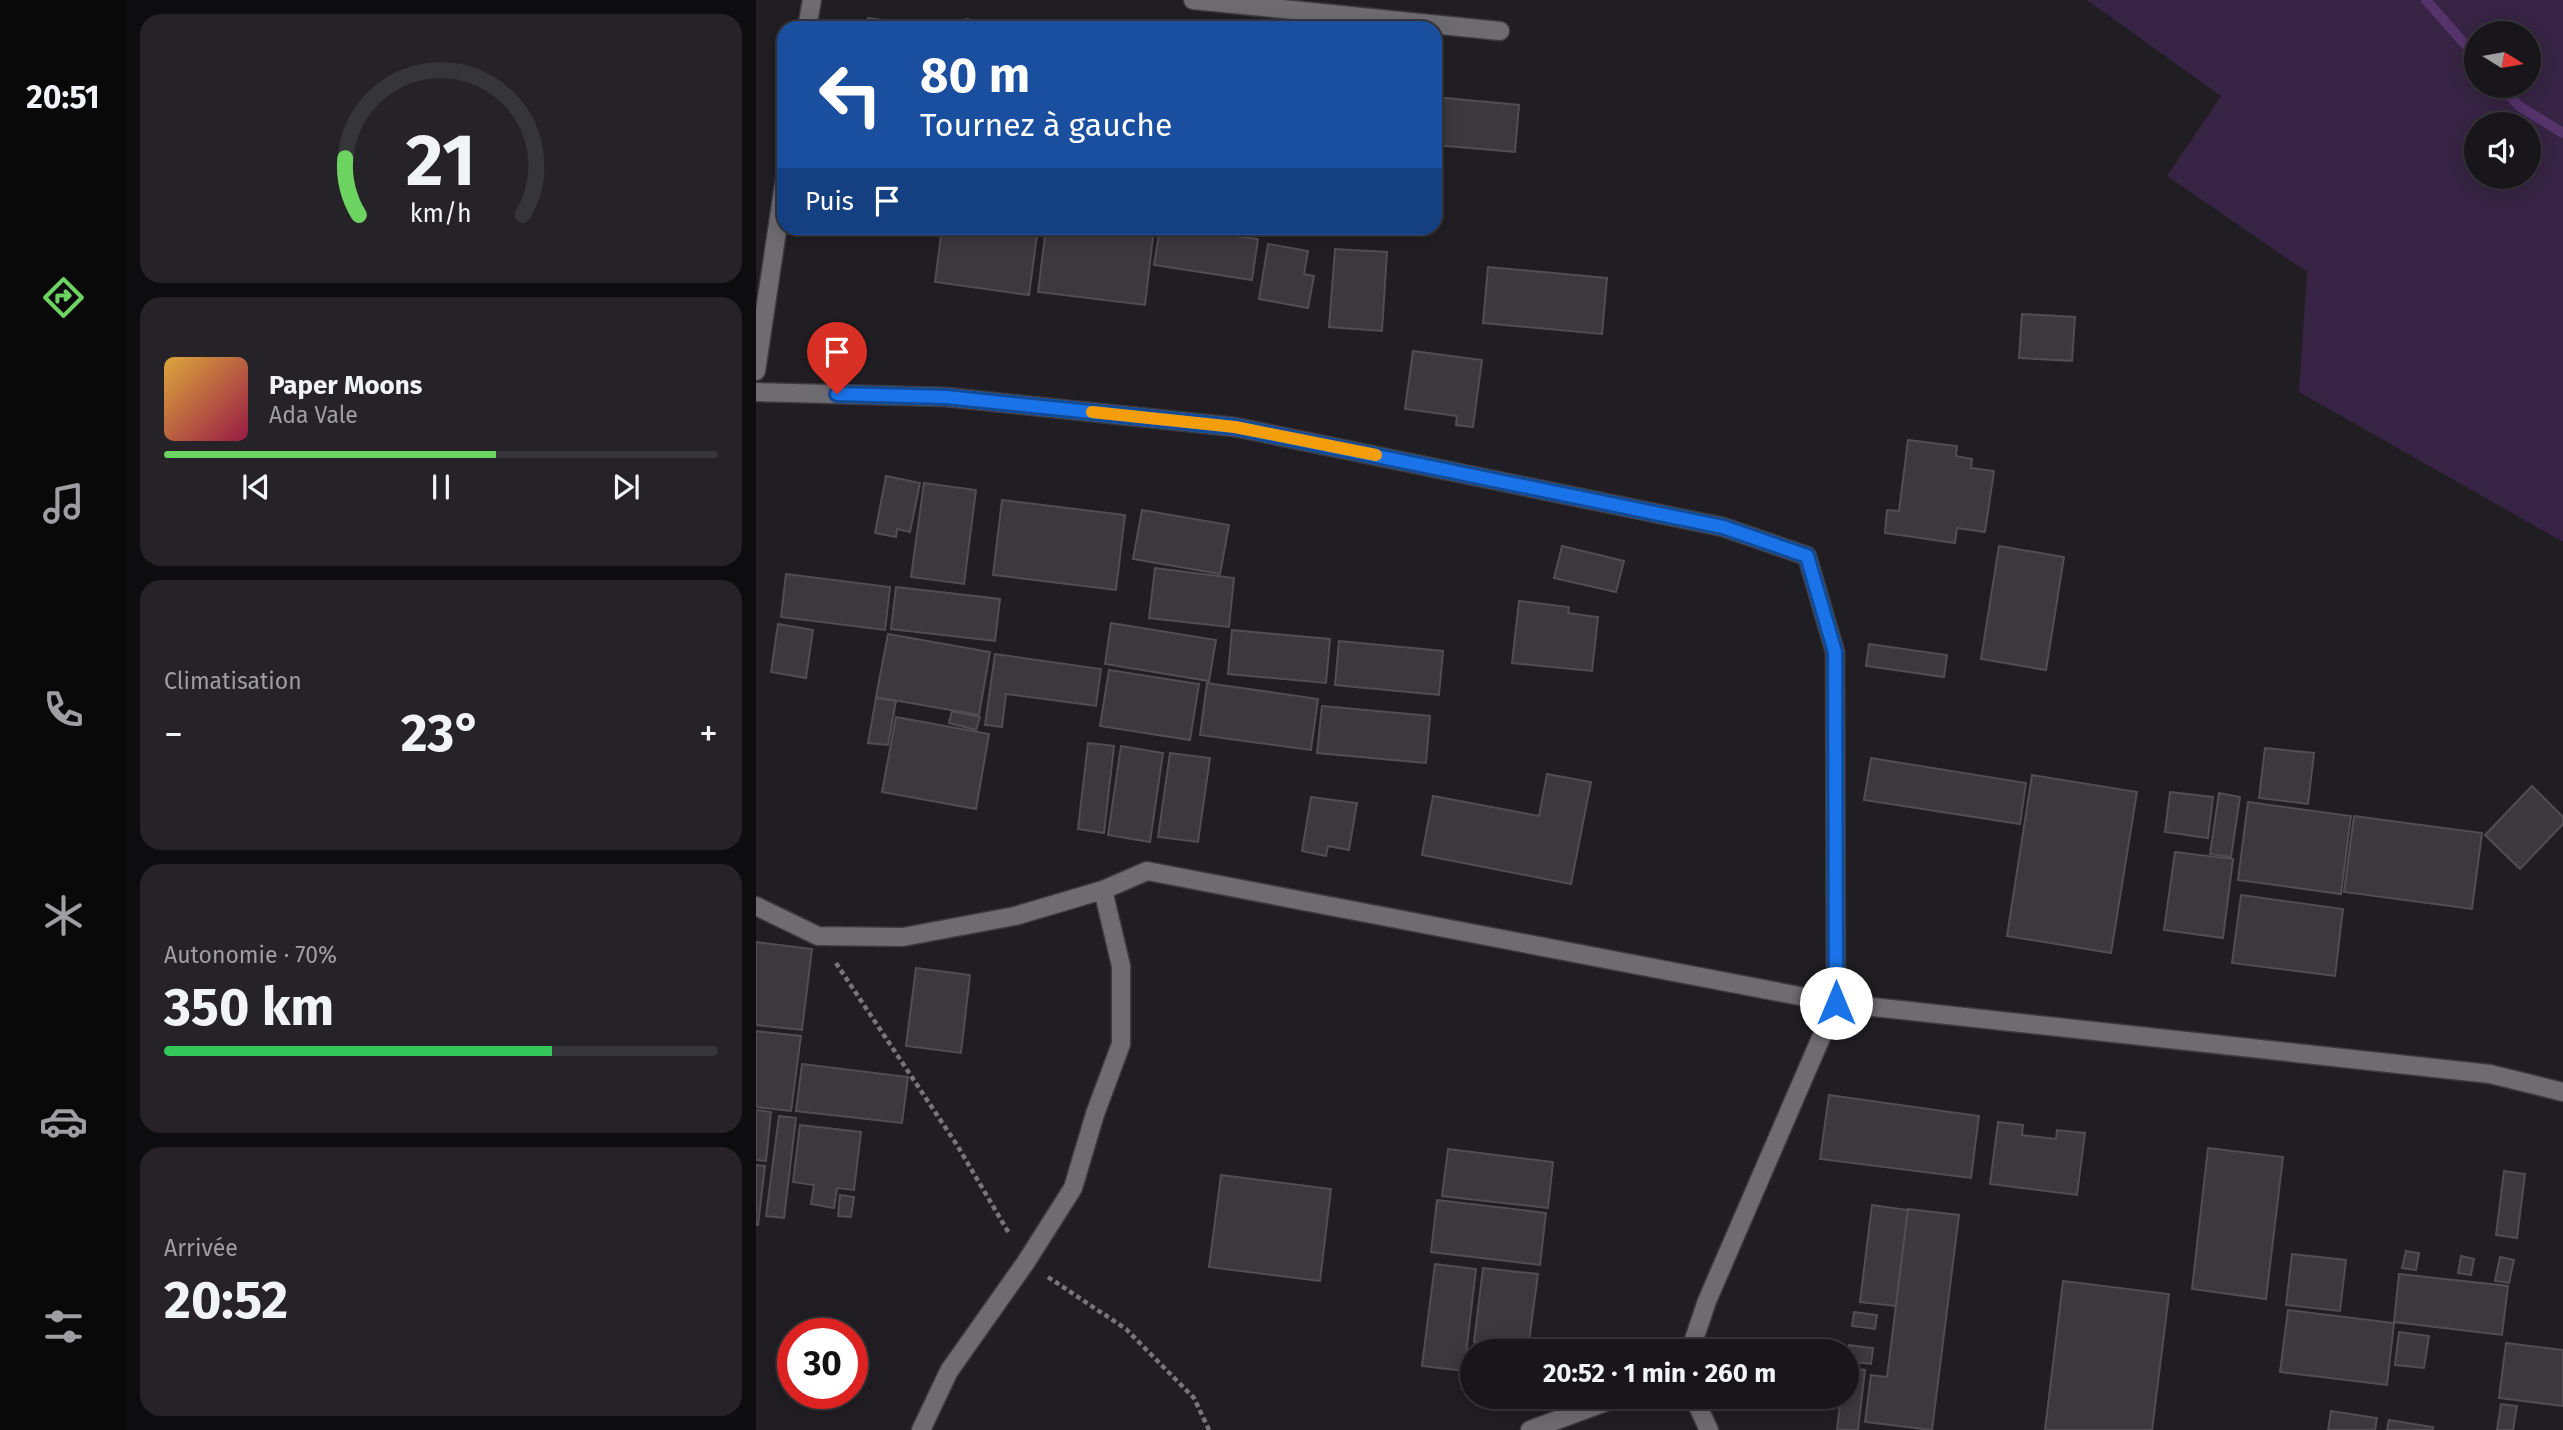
<!DOCTYPE html>
<html lang="fr">
<meta charset="utf-8">
<style>
body{margin:0;font-family:"Fira Sans",sans-serif;background:#252327;color:#f1f3f6;height:100vh;display:flex;flex-direction:column;font-size:26px;white-space:nowrap}
*{box-sizing:border-box;margin:0}
p{font-size:23px;color:#9f9fa2}
.icon{flex:none;width:38px;height:38px;fill:none;stroke:currentColor;stroke-width:2;stroke-linecap:round;stroke-linejoin:round}
.map{position:relative;flex:1;overflow:hidden}
.details{display:flex;flex-direction:column;gap:14px;padding:14px;background:#0d0c0e;width:630px}
.details>*{flex:none}
.top-card{position:absolute;left:21px;top:21px;width:665px;height:214px;border-radius:21px;box-shadow:0 4px 18px #0003,0 0 0 2px #363539;background:#1a4fa0;color:#fff;overflow:hidden}
.needle{width:46px;rotate:101deg}
.controls{position:absolute;left:1708px;top:21px;display:grid;gap:14px}
.controls a{display:grid;place-items:center;width:77px;height:77px;border-radius:50%;background:#18161a;box-shadow:0 4px 18px #0003,0 0 0 2px #363539;font-size:35px}
.speed{position:absolute;left:21px;top:1318px;display:flex;gap:14px;font-size:35px;font-weight:700;text-align:center}
.speed>*{display:grid;place-content:center;width:91px;height:91px;border-radius:50%;background:#18161a;box-shadow:0 4px 18px #0003,0 0 0 2px #363539;line-height:1}
.speed .limit{border:10px solid #d22;background:#fff;color:#111}
.pin{position:absolute;display:grid;place-items:center;width:60px;height:60px;color:#fff;margin:-72px -30px;border-radius:50% 50% 50% 0;rotate:-45deg;box-shadow:0 0 7px #0007}
.pin .icon{rotate:45deg}
.me{position:absolute;width:77px;margin:-38px;rotate:0deg;stroke-linejoin:round;filter:drop-shadow(0 0 5px #0008)}
.turn{display:flex;align-items:center;gap:24px;height:147px;padding:0 28px;font-size:32px}
.turn .icon{width:91px;height:91px;stroke-width:2.5}
.turn b{display:block;font-size:49px;line-height:60px}
.then{display:flex;align-items:center;height:66px;padding:0 28px;background:#0003;gap:14px;font-size:26px}
.big{font-size:52px;font-weight:700;line-height:1.1}
.details .card{flex:1;display:flex;flex-direction:column;justify-content:center;gap:10px;min-width:0;padding:0 24px;border-radius:21px;background:#252327}
.details .dial{align-items:center;gap:0}
.dial svg{height:182px;overflow:visible;fill:none;stroke:#363539;stroke-width:7;stroke-linecap:round;text-anchor:middle}
.dial text{fill:#f1f3f6;stroke:none}
.song{display:flex;align-items:center;gap:21px}
.cover{width:84px;height:84px;border-radius:10px;background:linear-gradient(135deg,hsl(40 70% 55%),hsl(340 70% 35%))}
.played{height:7px;border-radius:4px;background:linear-gradient(90deg,#6dd361 60%,#363539 60%)}
.keys{display:flex;justify-content:space-around;direction:ltr}
.heat{display:flex;justify-content:space-between;align-items:center;font-size:38px;direction:ltr}
.charge{height:10px;border-radius:5px;background:linear-gradient(90deg,#34c759 70%,#363539 0)}
.trip{position:absolute;left:704px;top:1339px;width:399px;height:70px;border-radius:35px;background:#18161a;box-shadow:0 4px 18px #0003,0 0 0 2px #363539;font-weight:700;line-height:70px;text-align:center}
main{display:flex;flex:1;min-height:0}
.dock{display:flex;flex-direction:column;width:126px;justify-content:space-around;align-items:center;background:#0a090a;color:#9f9fa2}
.dock .icon{width:49px;height:49px}
.dock .current{color:#6dd361}
.dock b{font-size:32px;color:#f1f3f6}
.map>svg:first-child{display:block}
.green{fill:#372444;fill-rule:evenodd}
.lines{fill:none;stroke-linecap:round;stroke-linejoin:round}
.stream{stroke:#55346b;stroke-width:10}
.building{fill:#3c393e;stroke:#504e52;stroke-width:2}
.minor-casing{stroke:#3c3a3e;stroke-width:21}
.path{stroke:#78767a;stroke-width:4.5;stroke-dasharray:5 3.5;stroke-linecap:butt}
.minor{stroke:#6e6c71;stroke-width:18}
.route-casing{stroke:#114b97;stroke-width:18}
.route{stroke:#1a73e8;stroke-width:12}
.slow{stroke:#f59e0b;stroke-width:12}
</style>
<main>
<nav class="dock">
<b>20:51</b>
<svg class="icon current" aria-label="directions" viewBox="0 0 24 24"><path d="M12 3l9 9-9 9-9-9zM9 14v-3h6M13 9l2 2-2 2"/></svg>
<svg class="icon" aria-label="music" viewBox="0 0 24 24"><path d="M9 18V5l10-2v13"/><circle cx="6" cy="18" r="3"/><circle cx="16" cy="16" r="3"/></svg>
<svg class="icon" aria-label="phone" viewBox="0 0 24 24"><path d="M5 4h4l2 5-3 2q2 4 5 5l2-3 5 2v4C11 20 4 13 5 4z"/></svg>
<svg class="icon" aria-label="climate" viewBox="0 0 24 24"><path d="M12 3v18M4 7l16 10M4 17L20 7"/></svg>
<svg class="icon" aria-label="car" viewBox="0 0 24 24"><path d="M5 17H2v-5l4-1 3-4h7l3 4 3 1v5h-3M9 17h6M6 11h13"/><circle cx="7" cy="17" r="2"/><circle cx="17" cy="17" r="2"/></svg>
<svg class="icon" aria-label="filters" viewBox="0 0 24 24"><path d="M4 7h16M4 17h16"/><circle cx="9" cy="7" r="2"/><circle cx="15" cy="17" r="2"/></svg>
</nav>
<section class="details">
<div class="card dial"><svg viewBox="0 0 100 80">
<path d="M14 69A42 42 0 1 1 86 69"/>
<path d="M14 69A42 42 0 0 1 8 44" stroke="#6dd361"/>
<text x="50" y="56" font-size="32" font-weight="700">21</text>
<text x="50" y="72" font-size="11">km/h</text>
</svg></div>
<div class="card">
<div class="song"><i class="cover"></i><div><b>Paper Moons</b><p>Ada Vale</p></div></div>
<div class="played"></div>
<div class="keys"><svg class="icon" aria-label="previous" viewBox="0 0 24 24"><path d="M18 5L8 12l10 7zM5 5v14"/></svg><svg class="icon" aria-label="pause" viewBox="0 0 24 24"><path d="M8 5v14M16 5v14"/></svg><svg class="icon" aria-label="next" viewBox="0 0 24 24"><path d="M6 5l10 7-10 7zM19 5v14"/></svg></div>
</div>
<div class="card"><p>Climatisation</p>
<div class="heat"><a>−</a><b class="big">23°</b><a>+</a></div>
</div>
<div class="card"><p>Autonomie · 70%</p><b class="big">350 km</b><div class="charge"></div></div>
<div class="card"><p>Arrivée</p><b class="big">20:52</b></div>
</section>
<div class="map">
<svg width="1807" height="1430" viewBox="0 0 1807 1430">
<rect width="100%" height="100%" fill="#201e22"/>
<!-- green -->
<path class="green" d="M1331,0H1807V542L1543,392L1551,272L1411,176L1465,96ZM1720,33H1773V86H1720ZM1720,124H1773V177H1720Z"/>
<g class="lines">
<!-- stream -->
<g class="stream">
<path d="M1670,0L1720,57"/>
<path d="M1745,86L1763,106L1807,133"/>
</g>
</g>
<!-- building -->
<g class="building">
<path d="M112,18L189,28H111Z"/>
<path d="M210,19L265,28H209Z"/>
<path d="M679,97L763,105L759,152L679,145Z"/>
<path d="M186,228H282L273,295L179,282Z"/>
<path d="M290,228H398L389,305L282,292Z"/>
<path d="M404,228H424L502,239L496,280L398,265Z"/>
<path d="M478,228H503V232Z"/>
<path d="M512,244L552,251L548,274L558,276L552,308L503,299Z"/>
<path d="M579,249L631,252L626,331L573,327Z"/>
<path d="M732,267L851,278L846,334L727,323Z"/>
<path d="M1266,314L1319,317L1316,361L1263,358Z"/>
<path d="M657,351L726,360L717,427L700,425L701,416L649,409Z"/>
<path d="M1152,440L1201,446L1200,456L1216,459L1215,468L1238,471L1229,532L1201,528L1199,543L1129,533L1131,510L1143,511Z"/>
<path d="M130,476L164,483L154,532L141,529L140,537L119,533Z"/>
<path d="M168,483L220,490L208,584L155,577Z"/>
<path d="M246,500L369,515L360,590L237,575Z"/>
<path d="M386,510L473,525L464,574L377,559Z"/>
<path d="M806,546L868,561L860,592L798,578Z"/>
<path d="M1243,546L1308,557L1290,670L1225,659Z"/>
<path d="M399,568L478,578L473,627L393,618Z"/>
<path d="M30,574L134,587L129,630L25,617Z"/>
<path d="M140,587L244,599L239,641L135,629Z"/>
<path d="M763,601L813,607L812,613L842,617L836,671L756,663Z"/>
<path d="M355,623L460,640L453,681L349,664Z"/>
<path d="M22,624L57,630L50,678L15,672Z"/>
<path d="M476,630L574,639L570,683L472,674Z"/>
<path d="M132,634L234,652L223,715L120,697Z"/>
<path d="M583,641L687,651L683,695L579,685Z"/>
<path d="M1113,644L1191,655L1188,677L1110,666Z"/>
<path d="M239,654L345,669L340,706L250,694L246,727L229,725Z"/>
<path d="M353,670L443,684L434,740L344,726Z"/>
<path d="M451,683L562,699L555,750L444,735Z"/>
<path d="M120,698L140,701L132,745L112,743Z"/>
<path d="M566,706L674,716L670,763L561,753Z"/>
<path d="M196,711L224,717L220,730L193,723Z"/>
<path d="M140,717L233,734L220,809L126,792Z"/>
<path d="M332,743L358,746L348,833L322,829Z"/>
<path d="M365,746L407,753L394,842L352,835Z"/>
<path d="M1509,748L1558,753L1552,804L1503,798Z"/>
<path d="M414,753L454,758L442,842L402,837Z"/>
<path d="M1115,758L1270,783L1264,824L1108,800Z"/>
<path d="M791,774L835,782L815,884L666,855L677,796L783,816Z"/>
<path d="M1276,775L1381,792L1355,953L1251,936Z"/>
<path d="M1776,786L1807,817V824L1764,869L1729,835Z"/>
<path d="M1414,792L1457,797L1452,838L1409,832Z"/>
<path d="M1463,793L1484,797L1475,857L1454,854Z"/>
<path d="M555,797L601,803L593,850L572,846L570,856L546,851Z"/>
<path d="M1492,802L1595,816L1585,894L1482,880Z"/>
<path d="M1598,816L1726,833L1716,909L1588,892Z"/>
<path d="M1419,852L1477,859L1467,938L1408,930Z"/>
<path d="M1485,895L1587,909L1579,976L1476,963Z"/>
<path d="M0,942L56,949L46,1030L0,1025Z"/>
<path d="M160,968L214,975L205,1053L150,1046Z"/>
<path d="M0,1031L45,1036L35,1111L0,1107Z"/>
<path d="M46,1064L152,1077L146,1123L40,1111Z"/>
<path d="M1073,1095L1223,1116L1215,1178L1064,1159Z"/>
<path d="M0,1110L15,1112L10,1161L0,1160Z"/>
<path d="M23,1116L40,1118L28,1218L10,1216Z"/>
<path d="M1242,1122L1267,1125L1266,1135L1300,1139L1301,1130L1329,1133L1321,1195L1234,1184Z"/>
<path d="M44,1125L105,1132L98,1190L81,1188L78,1208L55,1204L58,1185L37,1182Z"/>
<path d="M1452,1148L1527,1157L1510,1299L1436,1289Z"/>
<path d="M692,1149L797,1162L792,1208L686,1196Z"/>
<path d="M0,1165L9,1166L2,1225H0Z"/>
<path d="M1748,1171L1769,1174L1761,1238L1740,1235Z"/>
<path d="M465,1175L575,1189L564,1281L453,1267Z"/>
<path d="M84,1195L98,1197L95,1217L82,1216Z"/>
<path d="M681,1200L790,1213L784,1265L675,1252Z"/>
<path d="M1116,1205L1152,1210L1140,1306L1104,1302Z"/>
<path d="M1152,1209L1203,1215L1176,1430L1109,1422L1115,1375L1131,1377Z"/>
<path d="M1650,1251L1663,1253L1660,1270L1646,1268Z"/>
<path d="M1536,1254L1590,1260L1584,1311L1530,1305Z"/>
<path d="M1705,1256L1718,1259L1715,1275L1702,1273Z"/>
<path d="M1744,1257L1758,1260L1753,1283L1739,1281Z"/>
<path d="M679,1264L720,1269L708,1371L666,1366Z"/>
<path d="M727,1268L782,1274L772,1349L718,1342Z"/>
<path d="M1643,1274L1752,1286L1746,1335L1638,1322Z"/>
<path d="M1307,1281L1413,1294L1396,1430H1289Z"/>
<path d="M1532,1310L1638,1323L1631,1385L1524,1372Z"/>
<path d="M1098,1312L1121,1315L1119,1329L1096,1326Z"/>
<path d="M1643,1332L1673,1336L1668,1368L1639,1365Z"/>
<path d="M1750,1343L1807,1350V1406L1743,1398Z"/>
<path d="M1093,1345L1117,1348L1115,1364L1091,1361Z"/>
<path d="M1090,1368L1109,1370L1102,1430H1081L1085,1396H1090Z"/>
<path d="M1745,1404L1761,1406L1757,1430H1741Z"/>
<path d="M1575,1411L1621,1418L1619,1430H1572Z"/>
<path d="M1633,1420L1677,1427V1430H1631Z"/>
</g>
<g class="lines">
<defs>
<g id="minor">
<path d="M437,0L744,31"/>
<path d="M51,28L56,0"/>
<path d="M0,371L28,184"/>
<path d="M0,392L190,397L479,427L967,527L1051,556L1079,652L1080,1003L951,1301L934,1351"/>
<path d="M0,906L62,936L147,937L259,916L347,890L391,871L1080,1003L1734,1074L1807,1092"/>
<path d="M937,1396L953,1430"/>
<path d="M165,1430L193,1371L270,1262L317,1188L339,1114L365,1044V966L347,890"/>
<path d="M774,1430L866,1396"/>
</g>
</defs>
<!-- minor casing -->
<use href="#minor" class="minor-casing"/>
<!-- path -->
<g class="path">
<path d="M80,963L201,1145L254,1235"/>
<path d="M292,1277L370,1329L438,1398L453,1430"/>
</g>
<!-- minor -->
<use href="#minor" class="minor"/>
</g>
<g class="lines">
<defs>
<path id="route" d="M81,394L190,397L479,427L967,527L1051,556L1079,652L1080,1003"/>
</defs>
<!-- route casing -->
<use href="#route" class="route-casing"/>
<!-- route -->
<use href="#route" class="route"/>
<!-- slow -->
<path class="slow" d="M336,412L479,427L620,455"/>
</g>
</svg>
<div class="controls">
<a><svg class="needle" viewBox="-14 -14 28 28"><path d="M0-13l5 13h-10z" fill="#e53935"/><path d="M0 13l5-13h-10z" fill="#9f9fa2"/></svg></a>
<a><svg class="icon" aria-label="sound" viewBox="0 0 24 24"><path d="M4 9h4l5-4v14l-5-4H4zM17 9q2 3 0 6"/></svg></a>
</div>
<div class="speed"><div class="limit">30</div></div>
<div class="pin" style="left:81px;top:394px;background:#d93025"><svg class="icon" aria-label="arrive" viewBox="0 0 24 24"><path d="M6 21V4h12l-3 4 3 4H6"/></svg></div>
<svg class="me" style="left:1080px;top:1003px" viewBox="-20 -20 40 40"><circle r="19" fill="#fff"/><path d="M0-13L10 11 0 6-10 11z" fill="#1a73e8"/></svg>
<div class="trip">20:52 · 1 min · 260 m</div>
<div class="top-card">
<div class="turn"><svg class="icon" aria-label="left" viewBox="0 0 24 24"><path d="M17 20v-9H6M10 6l-5 5 5 5"/></svg><div><b>80 m</b>Tournez à gauche</div></div>
<div class="then">Puis<svg class="icon" aria-label="arrive" viewBox="0 0 24 24"><path d="M6 21V4h12l-3 4 3 4H6"/></svg></div>
</div>
</div>
</main>
